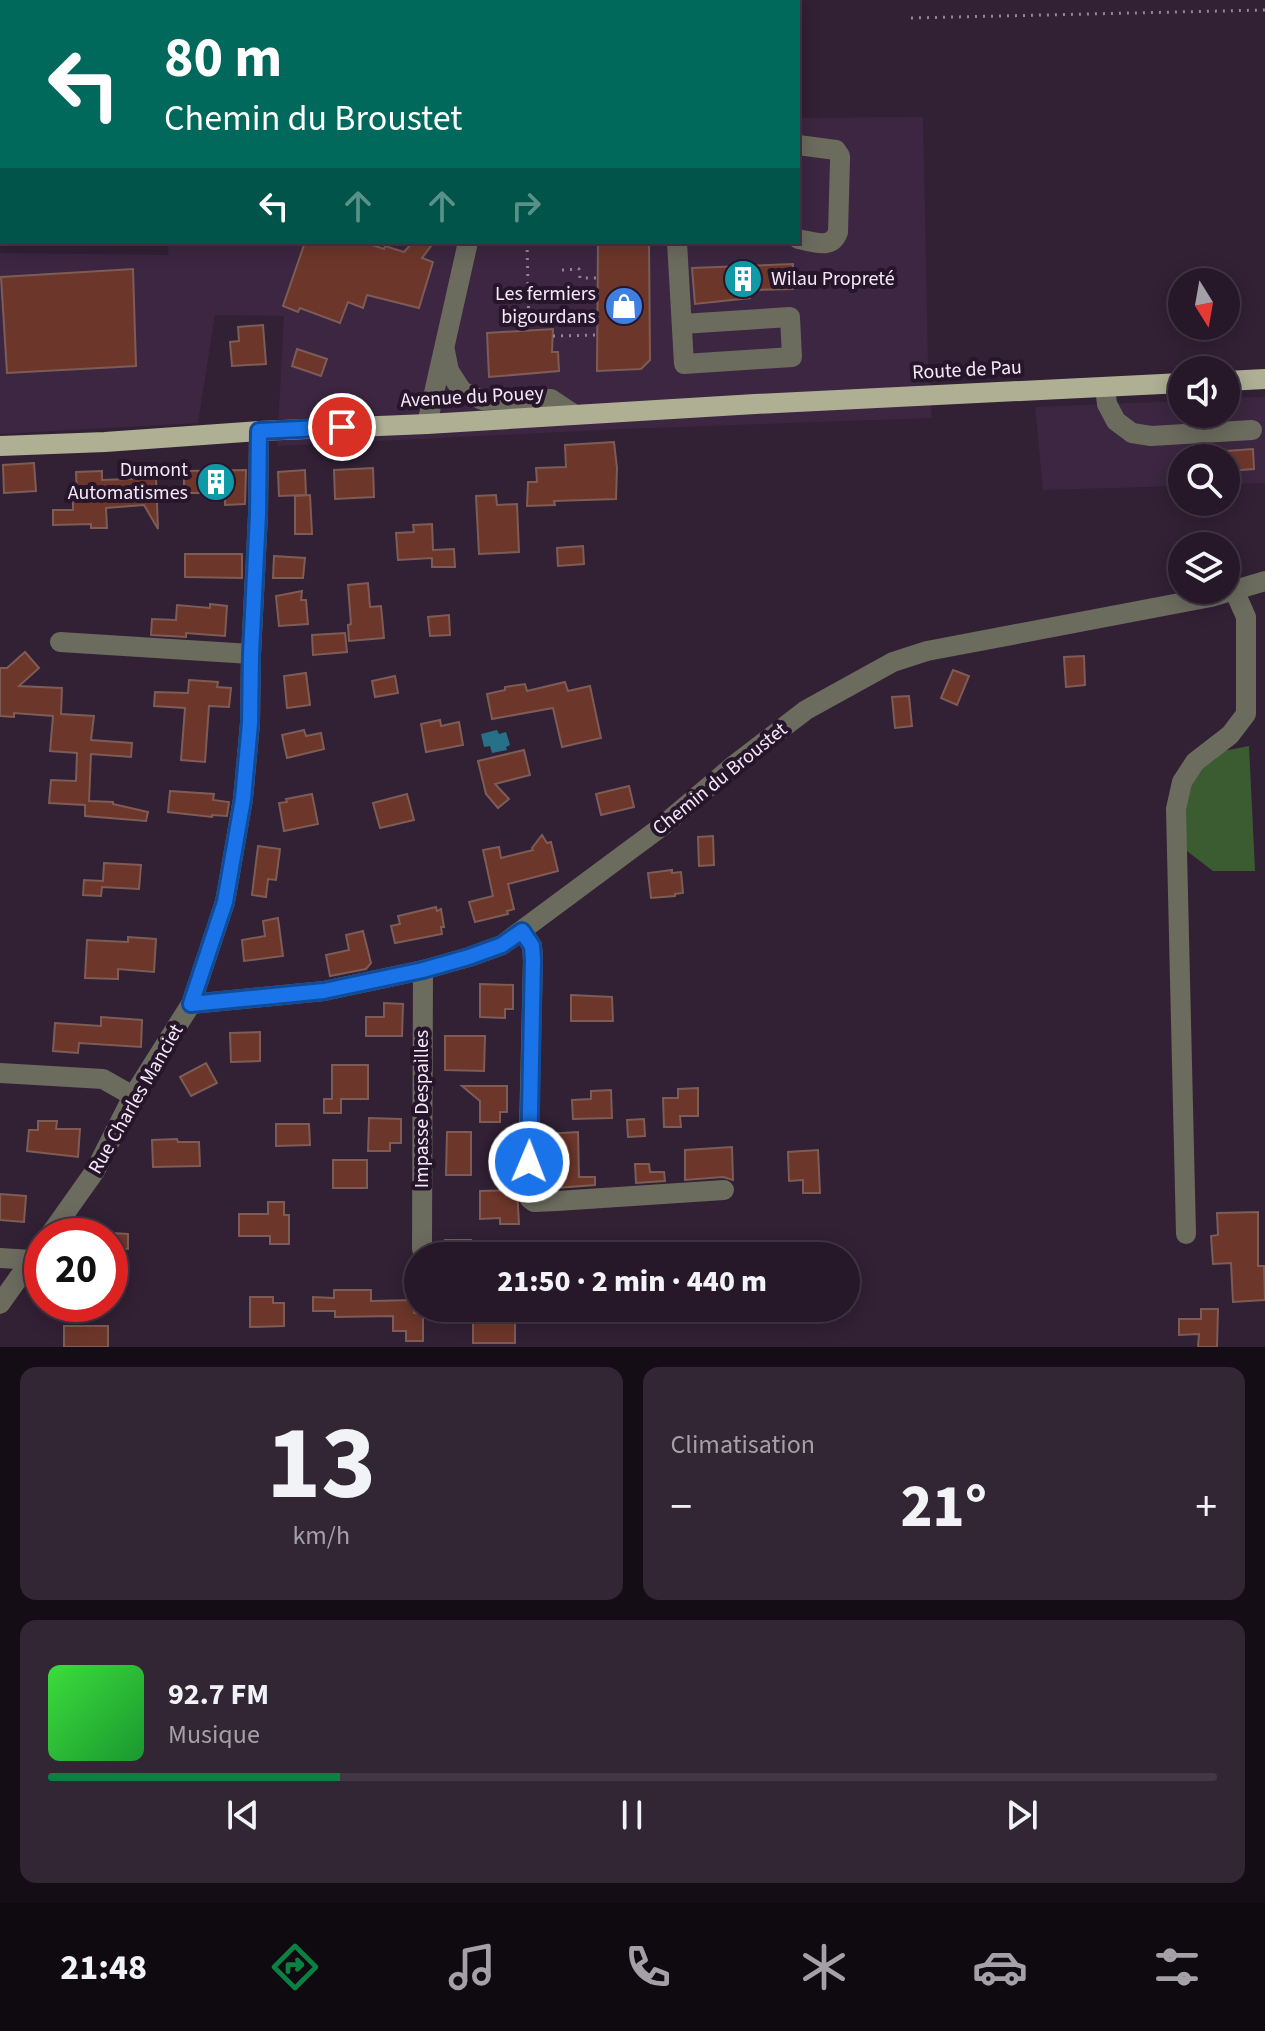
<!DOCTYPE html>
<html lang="fr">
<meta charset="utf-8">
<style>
body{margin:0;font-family:"Source Sans 3",sans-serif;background:#322534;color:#f1f3f6;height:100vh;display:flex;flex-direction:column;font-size:30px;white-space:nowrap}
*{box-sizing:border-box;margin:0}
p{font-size:26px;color:#a4a0a8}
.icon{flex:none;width:44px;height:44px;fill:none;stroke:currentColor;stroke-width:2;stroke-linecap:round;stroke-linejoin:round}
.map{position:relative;height:1347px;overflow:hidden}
.sheet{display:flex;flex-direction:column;gap:20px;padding:20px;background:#150d16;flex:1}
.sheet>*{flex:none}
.hud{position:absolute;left:0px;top:0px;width:800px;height:244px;box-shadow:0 4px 20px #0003,0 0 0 2px #423745;background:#00695c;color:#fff;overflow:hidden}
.needle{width:52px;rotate:169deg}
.tools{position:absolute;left:1168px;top:268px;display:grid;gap:16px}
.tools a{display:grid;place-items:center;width:72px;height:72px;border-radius:50%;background:#261828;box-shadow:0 4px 20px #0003,0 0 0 2px #423745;font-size:40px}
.speed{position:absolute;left:24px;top:1218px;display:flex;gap:16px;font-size:40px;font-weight:700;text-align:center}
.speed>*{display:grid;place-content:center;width:104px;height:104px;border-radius:50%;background:#261828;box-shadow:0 4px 20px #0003,0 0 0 2px #423745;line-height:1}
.speed .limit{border:12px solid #d22;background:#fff;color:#111}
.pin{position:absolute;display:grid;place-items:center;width:68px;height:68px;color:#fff;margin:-34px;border:4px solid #fff;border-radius:50%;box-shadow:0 2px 8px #0007}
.me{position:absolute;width:88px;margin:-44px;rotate:1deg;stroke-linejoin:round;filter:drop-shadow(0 0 6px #0008)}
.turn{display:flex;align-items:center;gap:28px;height:168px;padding:0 32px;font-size:36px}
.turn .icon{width:104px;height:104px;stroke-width:2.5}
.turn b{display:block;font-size:56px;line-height:68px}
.lanes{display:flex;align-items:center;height:76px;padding:0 32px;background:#0003;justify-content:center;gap:40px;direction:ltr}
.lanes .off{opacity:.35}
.big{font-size:60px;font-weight:800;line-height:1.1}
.sheet .widget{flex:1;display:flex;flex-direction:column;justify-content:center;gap:12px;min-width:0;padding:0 28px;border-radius:16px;background:#322534}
.sheet .dial{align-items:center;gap:0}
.dial b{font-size:104px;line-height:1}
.song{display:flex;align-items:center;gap:24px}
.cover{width:96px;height:96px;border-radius:12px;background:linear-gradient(135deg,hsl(120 70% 55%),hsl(130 70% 35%))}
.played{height:8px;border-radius:4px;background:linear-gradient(90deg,#0b8043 25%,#423745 25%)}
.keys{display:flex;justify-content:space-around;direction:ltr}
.heat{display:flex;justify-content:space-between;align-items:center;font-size:44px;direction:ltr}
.sheet .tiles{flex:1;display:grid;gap:20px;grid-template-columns:1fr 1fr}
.widget:last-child{grid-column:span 2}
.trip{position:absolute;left:404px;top:1242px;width:456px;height:80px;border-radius:40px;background:#261828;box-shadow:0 4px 20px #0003,0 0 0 2px #423745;font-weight:800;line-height:80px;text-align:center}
.menu{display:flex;height:128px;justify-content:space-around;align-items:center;background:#0f0a10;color:#a4a0a8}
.menu .icon{width:56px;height:56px}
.menu .on{color:#0b8043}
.menu b{font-size:36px;color:#f1f3f6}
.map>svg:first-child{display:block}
.built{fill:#3c2641}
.forest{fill:#3b5c30}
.water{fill:#267188}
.building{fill:#6d362b;stroke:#7d5c55;stroke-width:2}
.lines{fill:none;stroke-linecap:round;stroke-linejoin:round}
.path{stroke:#938496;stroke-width:3;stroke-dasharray:2 6;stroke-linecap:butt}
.minor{stroke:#6b6b5e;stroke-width:20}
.major{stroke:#aeaf93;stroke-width:20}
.route-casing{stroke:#114b97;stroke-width:20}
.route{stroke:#1a73e8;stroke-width:14}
.labels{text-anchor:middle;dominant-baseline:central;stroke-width:8;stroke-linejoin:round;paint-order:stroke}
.poi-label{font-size:20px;fill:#f5e9f8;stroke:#27162b;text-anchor:end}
.street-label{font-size:20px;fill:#f5e9f8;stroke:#27162b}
</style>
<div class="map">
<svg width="1265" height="1347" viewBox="0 0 1265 1347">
<rect width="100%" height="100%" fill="#322035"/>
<!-- built -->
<g class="built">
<path d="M923,117L928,362L932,418L623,429L277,446L284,316L215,315L198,423L0,434V253L168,255L169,242H798V118Z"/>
<path d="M1265,397V483L1226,484V458H1182V486L1043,490L1035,407L1182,401V414H1226V398Z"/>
</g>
<!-- forest -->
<path class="forest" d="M1249,746L1255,871H1213L1183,848V800L1192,777L1218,752Z"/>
<!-- water -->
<path class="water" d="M497,730L499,734L506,732L510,745L506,747L507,750L492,753L490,746L484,747L481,734Z"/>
<!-- building -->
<g class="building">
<path d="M305,242H363L384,249L385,246L404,252L413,242H434L422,258L433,262L419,308L367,295L363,308L348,302L340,323L300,308L298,312L283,306Z"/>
<path d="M598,242H649L650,360L641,369L597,371Z"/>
<path d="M793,264V289L751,290L750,298L695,304L692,268Z"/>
<path d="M133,269L136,366L7,373L1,277Z"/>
<path d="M263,325L266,364L232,366L230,342L239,341L238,327Z"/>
<path d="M553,329L552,352H558L559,371L489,377L487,333Z"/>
<path d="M297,349L327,359L321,376L292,366Z"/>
<path d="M614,442L617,468L616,499L554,501L555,505L527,506L528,482H537L536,468L566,467L565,445Z"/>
<path d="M1253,449L1254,469L1226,471V451Z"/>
<path d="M34,463L36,491L4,493L3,465Z"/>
<path d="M373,468L374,497L335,499L334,470Z"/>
<path d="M246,470L245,504L225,505V493H184V471Z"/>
<path d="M305,470L306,495L279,496L278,472Z"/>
<path d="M102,471V480L156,478L158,529L144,505L106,508L107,528H91V524L53,525V510H73V497H77L76,472Z"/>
<path d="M310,495L312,534H295V496Z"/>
<path d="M496,495L497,505L517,504L519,552L479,554L476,496Z"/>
<path d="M432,524L433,550L454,549L455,567H432V558L398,560L396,533L414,532L413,525Z"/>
<path d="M583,546L584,564L558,566L557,548Z"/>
<path d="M185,554H242V578L185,577Z"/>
<path d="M274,556L305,558L303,578H273Z"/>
<path d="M368,583L370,607L381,606L384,638L349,641L348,625L351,624L348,585Z"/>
<path d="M302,591L301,600H306L308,624L279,626L276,596Z"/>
<path d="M210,604L227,606L225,636L186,633V637L151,635L152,619L176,620L177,605L210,608Z"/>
<path d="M449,615L450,635L430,636L428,617Z"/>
<path d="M345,633L347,652L313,655L312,635Z"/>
<path d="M25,652L39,668L19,686L62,688L61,714L94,716L91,740L132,743L131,757L91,754L89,801L113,802V804L148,812L146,821L85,816V805L49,803L51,780L76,781L77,753L50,751L53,716L14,713V717L0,716V668H7Z"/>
<path d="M1084,656L1085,685L1066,687L1064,657Z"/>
<path d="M953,670L969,676L957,705L941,698Z"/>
<path d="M306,673L310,705L287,708L284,676Z"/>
<path d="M395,676L398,693L375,697L372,681Z"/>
<path d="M189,680L218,682L217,687L231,688L229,707L209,706L205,762L181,760L185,708L154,706L155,692L188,693Z"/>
<path d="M565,682L568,691L590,686L601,738L562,747L553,708L492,719L487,694L505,690V687L525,684L527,691Z"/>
<path d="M909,696L912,726L895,728L892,697Z"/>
<path d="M440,720L441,726L459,722L463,745L426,752L421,724Z"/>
<path d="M304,730L306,736L321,733L324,749L287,758L282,735Z"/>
<path d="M524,750L530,775L495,784L509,799L498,808L486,794L478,761Z"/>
<path d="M629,786L634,807L601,815L596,794Z"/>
<path d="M170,791L214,794L213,800L229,802L227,816L212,815V817L168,812Z"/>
<path d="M312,794L318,824L284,831L279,803L287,802L286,799Z"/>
<path d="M407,794L414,820L380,828L373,803Z"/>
<path d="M542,835L547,843L551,842L558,871L508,884L514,909L507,911L508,914L475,922L469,902L493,896L483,850L499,847L501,858L533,850L532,848Z"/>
<path d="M713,836L714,865L699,866L698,837Z"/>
<path d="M258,846L280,849L276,880L268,879L266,897L252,895Z"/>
<path d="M104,863L141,865L139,889L102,887L101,896L83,895L84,880L103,881Z"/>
<path d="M672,870V873L681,872L683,893L675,894V896L651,898L648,873Z"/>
<path d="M436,907L437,911L441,909L444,927H441L442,934L395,943L391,926L400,924L398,916Z"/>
<path d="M278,918L283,956L244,961L242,940L265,936L263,921Z"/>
<path d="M363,931L371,963L366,969L330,976L326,955L349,950L346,935Z"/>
<path d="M128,937L156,939L154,972L118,969V979L85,978L87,940L128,942Z"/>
<path d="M480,984L513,985V1009H505V1018L480,1017Z"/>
<path d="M571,995L612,997L613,1021H571Z"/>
<path d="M384,1003L403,1004L402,1036H366V1017H384Z"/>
<path d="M101,1017L142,1020L141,1047L79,1043L78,1053L53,1051L55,1023L101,1026Z"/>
<path d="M260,1032V1061L231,1062L230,1033Z"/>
<path d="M445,1036H485L484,1071L445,1070Z"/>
<path d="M206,1063L217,1083L191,1096L180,1077Z"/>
<path d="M332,1065H368V1099H341V1113H324V1099H332Z"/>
<path d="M462,1086H507V1112H500V1122H480V1101Z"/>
<path d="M698,1088V1116H680L681,1127H664L663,1098H678V1089Z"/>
<path d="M611,1090L612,1118L573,1119L572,1100L591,1099V1091Z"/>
<path d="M369,1118L401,1119V1143H390V1151H368Z"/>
<path d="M644,1119L645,1136L628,1137L627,1120Z"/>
<path d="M38,1121H57L56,1129H80L78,1157L27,1151L29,1130H38Z"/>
<path d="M276,1124H309L310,1145L276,1146Z"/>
<path d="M447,1132H471V1175H446Z"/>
<path d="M578,1132L579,1177H595V1185L543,1189V1181H545L544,1134Z"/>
<path d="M177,1139L178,1142H199L200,1166L153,1167L152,1140Z"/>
<path d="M732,1147L733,1180L723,1177L685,1180V1150Z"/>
<path d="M818,1150L820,1193H803V1180L789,1181L788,1152Z"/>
<rect x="333" y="1160" width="34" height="28"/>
<path d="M635,1164H649L650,1172H664L665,1181L636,1183Z"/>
<path d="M517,1190L519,1224H500V1218L480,1219V1191Z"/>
<path d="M0,1194L26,1196L24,1222L0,1220Z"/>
<path d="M268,1202H284V1215H289V1244H270V1236H239V1214H268Z"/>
<path d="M1258,1212V1266H1264L1265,1300L1233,1302L1231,1263L1213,1264L1211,1236L1218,1235L1217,1213Z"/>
<path d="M110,1233L128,1234V1249L110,1248Z"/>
<path d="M445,1240H471V1256H446Z"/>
<path d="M334,1290H371V1301L414,1300V1313H423V1341H406V1331H393V1316L335,1317V1311H313V1297L334,1298Z"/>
<path d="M250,1297H273V1303H284V1326L250,1327Z"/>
<path d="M1201,1309H1218L1217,1347H1198L1199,1334L1179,1335V1319H1201Z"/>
<path d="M515,1319V1343H473V1320Z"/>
<rect x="64" y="1326" width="44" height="21"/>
</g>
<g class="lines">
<!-- path -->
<g class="path">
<path d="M911,18L1265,10"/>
<path d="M527,242L529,330"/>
<path d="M562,270L579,269L580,278H598"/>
<path d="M553,336L598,335"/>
</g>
<!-- minor -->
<g class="minor">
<path d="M642,2L644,0"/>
<path d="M798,145L836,150L840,156V161L838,232C832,250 813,242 798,239"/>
<path d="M677,242L684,364L792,357L790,317L682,324"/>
<path d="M445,351L449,371L462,391L482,400L551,399L575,415"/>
<path d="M1105,387L1107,404L1116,421L1132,433L1151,436L1252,430"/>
<path d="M427,424L468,242"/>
<path d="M60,642L251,654"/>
<path d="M522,931L532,946L533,960L529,1130L530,1199L534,1202L557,1201L724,1190"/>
<path d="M191,1004L324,991L423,970L469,957L502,945L661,827L733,766L806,710L893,662L927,651L1211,597L1265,581"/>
<path d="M0,1073L103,1079L133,1096"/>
<path d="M1186,1234L1176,809L1182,782L1195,762L1230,735L1246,714V617L1234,590"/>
<path d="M49,1236L95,1171L133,1096L191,1004L225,902L243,799L250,723L251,654L258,515L259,431"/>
<path d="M422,1249L423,970"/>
<path d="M0,1258L32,1260"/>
<path d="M0,1304L42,1245"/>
</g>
<!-- major -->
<g class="major">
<path d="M1226,381L1265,379"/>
<path d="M0,446L105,442L259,431L427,424L755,404L1182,383"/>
</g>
</g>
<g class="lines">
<defs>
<path id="route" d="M342,427L259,431L258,515L251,654L250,723L243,799L225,902L191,1004L324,991L423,970L469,957L502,945L522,931L532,946L533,960L529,1162"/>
</defs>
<!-- route casing -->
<use href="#route" class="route-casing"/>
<!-- route -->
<use href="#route" class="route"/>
</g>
<!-- icons -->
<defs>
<symbol id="building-disc" viewBox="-11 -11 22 22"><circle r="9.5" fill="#0f9aa8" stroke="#27162b"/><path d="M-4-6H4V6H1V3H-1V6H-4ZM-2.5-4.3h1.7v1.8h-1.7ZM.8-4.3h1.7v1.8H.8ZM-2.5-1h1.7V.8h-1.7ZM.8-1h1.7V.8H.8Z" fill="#fff"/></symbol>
<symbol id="shop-disc" viewBox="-11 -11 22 22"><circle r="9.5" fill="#3f7fe0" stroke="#27162b"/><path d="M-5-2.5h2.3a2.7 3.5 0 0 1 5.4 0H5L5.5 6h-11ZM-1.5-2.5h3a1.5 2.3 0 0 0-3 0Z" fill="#fff"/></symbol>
</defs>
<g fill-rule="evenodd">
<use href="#building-disc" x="721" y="257" width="44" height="44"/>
<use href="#shop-disc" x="602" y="284" width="44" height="44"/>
<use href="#building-disc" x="194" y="460" width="44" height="44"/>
</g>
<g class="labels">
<!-- poi labels -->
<g class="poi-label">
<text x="771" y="279" text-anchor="start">Wilau Propreté</text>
<text x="596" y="294">Les fermiers<tspan x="596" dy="23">bigourdans</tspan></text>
<text x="188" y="470">Dumont<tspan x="188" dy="23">Automatismes</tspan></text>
</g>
<!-- street labels -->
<g class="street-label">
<text transform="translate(967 370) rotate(-3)">Route de Pau</text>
<text transform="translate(472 397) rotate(-3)">Avenue du Pouey</text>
<text transform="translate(720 779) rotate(-39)">Chemin du Broustet</text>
<text transform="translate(136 1099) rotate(-60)">Rue Charles Manciet</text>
<text transform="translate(422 1109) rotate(-90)">Impasse Despailles</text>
</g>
</g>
</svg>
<div class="tools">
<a><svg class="needle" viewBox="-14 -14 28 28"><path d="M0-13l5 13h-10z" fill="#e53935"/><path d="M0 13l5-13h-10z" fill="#a4a0a8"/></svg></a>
<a><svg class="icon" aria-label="sound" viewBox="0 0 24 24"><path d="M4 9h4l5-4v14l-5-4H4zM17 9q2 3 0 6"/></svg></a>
<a><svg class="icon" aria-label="search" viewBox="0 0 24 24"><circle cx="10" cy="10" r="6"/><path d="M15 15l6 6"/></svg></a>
<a><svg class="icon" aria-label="layers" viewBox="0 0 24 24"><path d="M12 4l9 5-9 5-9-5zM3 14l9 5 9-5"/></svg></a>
</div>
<div class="speed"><div class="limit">20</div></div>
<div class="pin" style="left:342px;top:427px;background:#d93025"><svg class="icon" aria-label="arrive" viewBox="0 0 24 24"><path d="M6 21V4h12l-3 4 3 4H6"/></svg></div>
<svg class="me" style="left:529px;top:1162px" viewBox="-20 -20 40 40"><circle r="17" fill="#1a73e8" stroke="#fff" stroke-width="3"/><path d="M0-11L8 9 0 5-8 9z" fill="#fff"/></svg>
<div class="trip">21:50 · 2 min · 440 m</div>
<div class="hud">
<div class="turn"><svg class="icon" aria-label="left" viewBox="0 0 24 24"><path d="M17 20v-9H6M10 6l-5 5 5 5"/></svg><div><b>80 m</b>Chemin du Broustet</div></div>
<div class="lanes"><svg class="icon" aria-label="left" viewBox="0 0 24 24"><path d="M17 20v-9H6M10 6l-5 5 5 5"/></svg><svg class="icon off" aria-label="ahead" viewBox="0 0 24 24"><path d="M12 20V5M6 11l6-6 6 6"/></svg><svg class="icon off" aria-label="ahead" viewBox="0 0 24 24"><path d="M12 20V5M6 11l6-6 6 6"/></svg><svg class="icon off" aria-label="right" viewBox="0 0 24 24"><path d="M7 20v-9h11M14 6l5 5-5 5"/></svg></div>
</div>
</div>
<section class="sheet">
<div class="tiles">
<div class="widget dial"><b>13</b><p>km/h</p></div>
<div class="widget"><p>Climatisation</p>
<div class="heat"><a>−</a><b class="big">21°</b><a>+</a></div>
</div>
<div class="widget">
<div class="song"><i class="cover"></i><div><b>92.7 FM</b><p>Musique</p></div></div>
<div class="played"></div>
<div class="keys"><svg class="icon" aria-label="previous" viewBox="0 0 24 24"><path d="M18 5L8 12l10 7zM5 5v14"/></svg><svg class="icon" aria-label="pause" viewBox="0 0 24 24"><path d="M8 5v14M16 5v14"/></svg><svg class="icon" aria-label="next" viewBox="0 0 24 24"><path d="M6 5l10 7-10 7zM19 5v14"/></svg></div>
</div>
</div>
</section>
<nav class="menu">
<b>21:48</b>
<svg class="icon on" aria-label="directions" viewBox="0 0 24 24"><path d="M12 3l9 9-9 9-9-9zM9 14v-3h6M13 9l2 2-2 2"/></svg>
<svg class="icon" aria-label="music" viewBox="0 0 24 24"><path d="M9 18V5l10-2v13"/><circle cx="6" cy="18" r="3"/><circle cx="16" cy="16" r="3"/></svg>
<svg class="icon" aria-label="phone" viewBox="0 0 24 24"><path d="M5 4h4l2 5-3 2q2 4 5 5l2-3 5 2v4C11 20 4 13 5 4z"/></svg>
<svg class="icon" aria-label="climate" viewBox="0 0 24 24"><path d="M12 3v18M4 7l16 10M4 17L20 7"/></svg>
<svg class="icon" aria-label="car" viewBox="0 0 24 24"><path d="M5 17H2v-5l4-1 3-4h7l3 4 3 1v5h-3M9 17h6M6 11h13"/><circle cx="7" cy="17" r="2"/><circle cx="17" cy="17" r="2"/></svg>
<svg class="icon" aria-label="filters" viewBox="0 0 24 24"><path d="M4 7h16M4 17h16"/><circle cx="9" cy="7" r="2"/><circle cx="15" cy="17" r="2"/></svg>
</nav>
